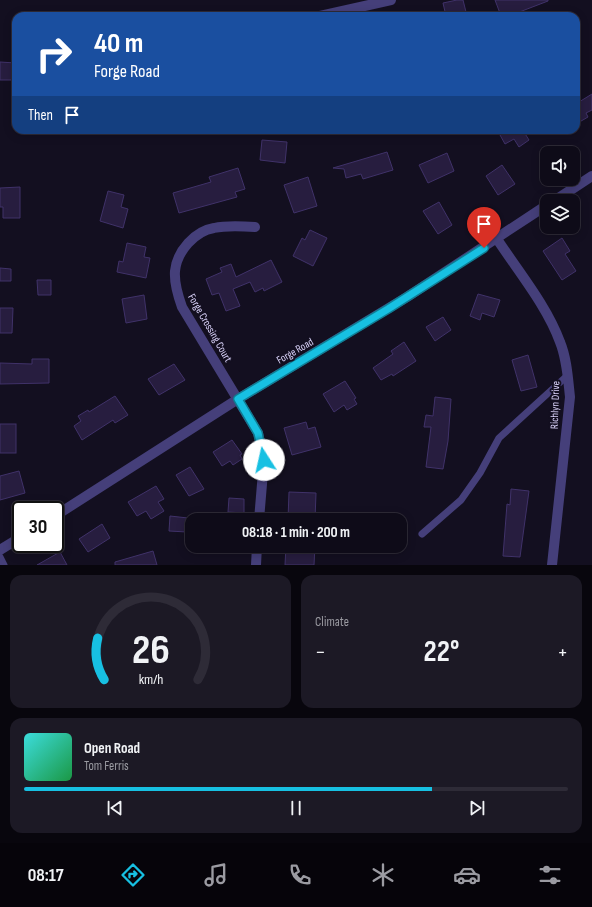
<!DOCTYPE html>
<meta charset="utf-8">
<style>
body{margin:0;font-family:"Sofia Sans Condensed",sans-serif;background:#1c1925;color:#f1f3f6;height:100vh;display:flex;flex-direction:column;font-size:15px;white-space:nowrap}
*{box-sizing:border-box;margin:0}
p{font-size:13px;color:#9b9ba2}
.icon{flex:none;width:22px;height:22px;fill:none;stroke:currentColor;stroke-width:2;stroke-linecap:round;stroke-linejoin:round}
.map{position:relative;height:565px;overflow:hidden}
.drawer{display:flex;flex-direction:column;gap:10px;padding:10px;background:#08060d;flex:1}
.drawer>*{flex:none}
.hud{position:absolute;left:12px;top:12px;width:568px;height:122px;border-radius:12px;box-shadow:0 2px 10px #0003,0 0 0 1px #2e2b37;background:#1a4fa0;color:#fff;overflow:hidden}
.fabs{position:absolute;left:540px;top:146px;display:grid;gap:8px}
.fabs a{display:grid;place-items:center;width:40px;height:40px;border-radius:8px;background:#0e0b18;box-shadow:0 2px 10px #0003,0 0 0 1px #2e2b37;font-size:20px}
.speed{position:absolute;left:12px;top:501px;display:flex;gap:8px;font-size:20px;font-weight:700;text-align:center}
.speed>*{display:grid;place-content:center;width:52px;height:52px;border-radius:50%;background:#0e0b18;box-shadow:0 2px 10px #0003,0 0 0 1px #2e2b37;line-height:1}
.speed .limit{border:2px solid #111;border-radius:6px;background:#fff;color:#111}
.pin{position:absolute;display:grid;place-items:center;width:34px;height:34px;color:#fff;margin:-41px -17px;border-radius:50% 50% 50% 0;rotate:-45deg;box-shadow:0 0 4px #0007}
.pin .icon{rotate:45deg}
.me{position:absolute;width:44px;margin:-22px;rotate:350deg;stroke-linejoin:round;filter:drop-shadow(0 0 3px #0008)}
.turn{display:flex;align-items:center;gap:14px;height:84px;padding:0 16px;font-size:18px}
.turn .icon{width:52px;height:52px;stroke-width:2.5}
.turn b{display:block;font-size:28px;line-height:34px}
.then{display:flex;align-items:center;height:38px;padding:0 16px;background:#0003;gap:8px;font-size:15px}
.big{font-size:30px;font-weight:700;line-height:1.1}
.drawer .card{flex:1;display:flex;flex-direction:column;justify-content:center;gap:6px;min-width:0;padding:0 14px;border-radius:12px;background:#1c1925}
.drawer .dial{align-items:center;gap:0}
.dial svg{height:104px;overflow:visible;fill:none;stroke:#2e2b37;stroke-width:7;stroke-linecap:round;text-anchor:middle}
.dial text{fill:#f1f3f6;stroke:none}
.song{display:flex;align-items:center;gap:12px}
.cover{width:48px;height:48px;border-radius:6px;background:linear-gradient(135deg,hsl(180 70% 55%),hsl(140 70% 35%))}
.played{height:4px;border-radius:2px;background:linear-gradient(90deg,#17c0e2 75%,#2e2b37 75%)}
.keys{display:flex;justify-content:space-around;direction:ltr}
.heat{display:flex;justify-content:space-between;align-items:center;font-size:22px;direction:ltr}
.drawer .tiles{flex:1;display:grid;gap:10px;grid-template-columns:1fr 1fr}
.card:last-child{grid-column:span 2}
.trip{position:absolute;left:185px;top:513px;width:222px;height:40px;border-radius:12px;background:#0e0b18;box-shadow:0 2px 10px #0003,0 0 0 1px #2e2b37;font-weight:700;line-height:40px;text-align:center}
.tab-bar{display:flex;height:64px;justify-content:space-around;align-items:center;background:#06040a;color:#9b9ba2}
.tab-bar .icon{width:28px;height:28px}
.tab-bar .on{color:#17c0e2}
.tab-bar b{font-size:18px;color:#f1f3f6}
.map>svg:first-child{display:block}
.building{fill:#271d3f;stroke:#403269}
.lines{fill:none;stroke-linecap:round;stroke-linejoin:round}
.lane{stroke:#453f7a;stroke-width:7}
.street{stroke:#453f7a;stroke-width:10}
.route-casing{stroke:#0f7d93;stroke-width:10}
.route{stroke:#17c0e2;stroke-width:7}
.labels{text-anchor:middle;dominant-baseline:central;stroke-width:4;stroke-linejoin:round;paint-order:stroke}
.street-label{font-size:11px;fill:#dad3fa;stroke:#130f20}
</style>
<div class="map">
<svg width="592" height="565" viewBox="0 0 592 565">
<rect width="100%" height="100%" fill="#130f20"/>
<!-- building -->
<g class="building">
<path d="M457,0H463L467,16H446L443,3Z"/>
<path d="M495,0H548V1L509,16H501Z"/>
<path d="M0,62L16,63V80H0Z"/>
<path d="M592,94V110L586,113L588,117L576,124V98L579,102Z"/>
<path d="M508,130H527L524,132L529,140L519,147L514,139L505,144L500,135Z"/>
<path d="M262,140L287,142L285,163L260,160Z"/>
<path d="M387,152L393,170L363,179L361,174L346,178L344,169L333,168Z"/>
<path d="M447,153L454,171L428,183L419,165Z"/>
<path d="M502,165L515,184L498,195L486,176Z"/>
<path d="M238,168L245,189L235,192L237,197L179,213L173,193L211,182L209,177Z"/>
<path d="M308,177L317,206L294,213L284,185Z"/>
<path d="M20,187V218H3V207H0V188Z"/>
<path d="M108,191L124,195L121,207L128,209L123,228L100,221Z"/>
<path d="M439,202L452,225L438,234L423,211Z"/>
<path d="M310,230L327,238L313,266L293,256L302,238L305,240Z"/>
<path d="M562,238L570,251L565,254L576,271L562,280L543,251Z"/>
<path d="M127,243L146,247L144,257L150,258L146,278L117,272L119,261L123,262Z"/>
<path d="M271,260L282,282L264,291L263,288L255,292L250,282L233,289L240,306L226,311L219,293L212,295L206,279L222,272L220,268L231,264L236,277Z"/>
<path d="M0,268L11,269V281H0Z"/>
<path d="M37,280H51V295H38Z"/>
<path d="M478,294L500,300L494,317L482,313L480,320L470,316Z"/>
<path d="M144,295L147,319L126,323L122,299Z"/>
<path d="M0,308H13L12,333H0Z"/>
<path d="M443,317L451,330L435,341L426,327Z"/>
<path d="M404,342L416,361L393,376L392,374L381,380L373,368L393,354L391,351Z"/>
<path d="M528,355L537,387L521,391L512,360Z"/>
<path d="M32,359H49V383L0,384V363L32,364Z"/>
<path d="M174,364L185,380L159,395L148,379Z"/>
<path d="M345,381L356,398L354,399L357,404L347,410L344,405L334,412L323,394Z"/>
<path d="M115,396L128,415L115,423L113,420L82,440L74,426L81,421L78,416L88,410L89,412Z"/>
<path d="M435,397L451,399L448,441L443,469L426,467L431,427H424L426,415L433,416Z"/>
<path d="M306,422L308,429L315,427L321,447L292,455L284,428Z"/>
<rect x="0" y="424" width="16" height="29"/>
<path d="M232,440L242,454L240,455L242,459L233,465L230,461L222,466L213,452Z"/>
<path d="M190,467L204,489L189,496L176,475Z"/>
<path d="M19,471L25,493L0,500V476Z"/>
<path d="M156,486L164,499L158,502L164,511L151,519L146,511L137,516L128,502Z"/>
<path d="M511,489L529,491L520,557L503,556L507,504L510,505Z"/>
<path d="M289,492L316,493L315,520H288Z"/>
<path d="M229,498L244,499V513L228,512Z"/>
<path d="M170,516L188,518L187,532L169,531Z"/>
<path d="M102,524L110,538L88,552L79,539Z"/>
<path d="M286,546H315L314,565H285Z"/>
<path d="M153,551L157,565H115V562Z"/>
<path d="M60,552L67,565H37Z"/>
</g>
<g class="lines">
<!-- lane -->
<g class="lane">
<path d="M422,534L461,500L480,473L499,438L568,375"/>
<path d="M0,557L4,565"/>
</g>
<!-- street -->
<g class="street">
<path d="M320,16L391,0"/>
<path d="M554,201L592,176"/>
<path d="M255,227C242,226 227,225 214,228C195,231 177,251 175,271C174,284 178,296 182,307L258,433L264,460L259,520"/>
<path d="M497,239C518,271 547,306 560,342C567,359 568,379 570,397L552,565"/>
<path d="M55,516L238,399L407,297L547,205"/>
<path d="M0,550L21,537"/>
<path d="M256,565L257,546"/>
</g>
</g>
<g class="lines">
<defs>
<path id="route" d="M264,460L258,433L238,399L388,309L484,248"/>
</defs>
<!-- route casing -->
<use href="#route" class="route-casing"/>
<!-- route -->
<use href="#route" class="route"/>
</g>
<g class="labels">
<!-- street labels -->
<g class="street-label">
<text transform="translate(210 328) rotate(60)">Forge Crossing Court</text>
<text transform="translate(295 351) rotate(-30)">Forge Road</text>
<text transform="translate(555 405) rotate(-88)">Richlyn Drive</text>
</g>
</g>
</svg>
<div class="fabs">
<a><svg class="icon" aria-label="sound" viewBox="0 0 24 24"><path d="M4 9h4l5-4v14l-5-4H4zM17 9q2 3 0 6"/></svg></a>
<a><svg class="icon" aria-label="layers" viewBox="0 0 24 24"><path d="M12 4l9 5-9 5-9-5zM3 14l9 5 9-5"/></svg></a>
</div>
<div class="speed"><div class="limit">30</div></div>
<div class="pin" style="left:484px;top:248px;background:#d93025"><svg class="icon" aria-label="arrive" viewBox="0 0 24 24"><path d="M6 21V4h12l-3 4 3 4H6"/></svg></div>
<svg class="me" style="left:264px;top:460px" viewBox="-20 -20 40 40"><circle r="19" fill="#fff"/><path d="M0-13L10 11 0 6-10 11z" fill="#17c0e2"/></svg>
<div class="trip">08:18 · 1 min · 200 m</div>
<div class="hud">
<div class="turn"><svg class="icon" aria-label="right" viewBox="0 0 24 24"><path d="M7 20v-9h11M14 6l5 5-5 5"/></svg><div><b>40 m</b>Forge Road</div></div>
<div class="then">Then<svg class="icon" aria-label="arrive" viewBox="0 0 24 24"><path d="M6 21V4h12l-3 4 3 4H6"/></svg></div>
</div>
</div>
<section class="drawer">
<div class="tiles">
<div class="card dial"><svg viewBox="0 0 100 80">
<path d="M14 69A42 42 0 1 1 86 69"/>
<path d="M14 69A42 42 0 0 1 9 37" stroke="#17c0e2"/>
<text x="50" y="56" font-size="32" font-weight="700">26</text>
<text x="50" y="72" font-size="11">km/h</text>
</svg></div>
<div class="card"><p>Climate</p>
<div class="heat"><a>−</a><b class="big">22°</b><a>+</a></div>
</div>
<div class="card">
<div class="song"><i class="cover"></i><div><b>Open Road</b><p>Tom Ferris</p></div></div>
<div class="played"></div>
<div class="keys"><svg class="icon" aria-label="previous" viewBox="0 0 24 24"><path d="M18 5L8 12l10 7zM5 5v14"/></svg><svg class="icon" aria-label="pause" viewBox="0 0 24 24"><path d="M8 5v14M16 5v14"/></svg><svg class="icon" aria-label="next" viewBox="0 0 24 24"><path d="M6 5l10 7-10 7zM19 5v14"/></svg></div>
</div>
</div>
</section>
<nav class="tab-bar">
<b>08:17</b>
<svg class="icon on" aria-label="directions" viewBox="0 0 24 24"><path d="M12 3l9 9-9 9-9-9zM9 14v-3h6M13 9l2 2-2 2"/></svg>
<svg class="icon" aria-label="music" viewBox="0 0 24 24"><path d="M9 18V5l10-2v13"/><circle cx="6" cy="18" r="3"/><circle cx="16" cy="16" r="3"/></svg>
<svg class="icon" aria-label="phone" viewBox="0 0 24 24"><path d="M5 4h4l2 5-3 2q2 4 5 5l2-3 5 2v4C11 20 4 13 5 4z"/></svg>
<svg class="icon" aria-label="climate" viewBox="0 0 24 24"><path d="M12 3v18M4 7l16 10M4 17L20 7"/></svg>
<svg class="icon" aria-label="car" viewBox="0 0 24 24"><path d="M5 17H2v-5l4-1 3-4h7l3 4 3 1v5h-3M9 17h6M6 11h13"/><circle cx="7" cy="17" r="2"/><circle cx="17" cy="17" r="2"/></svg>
<svg class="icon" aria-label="filters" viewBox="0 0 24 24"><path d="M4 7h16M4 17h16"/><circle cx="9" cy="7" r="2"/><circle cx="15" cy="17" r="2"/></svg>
</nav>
